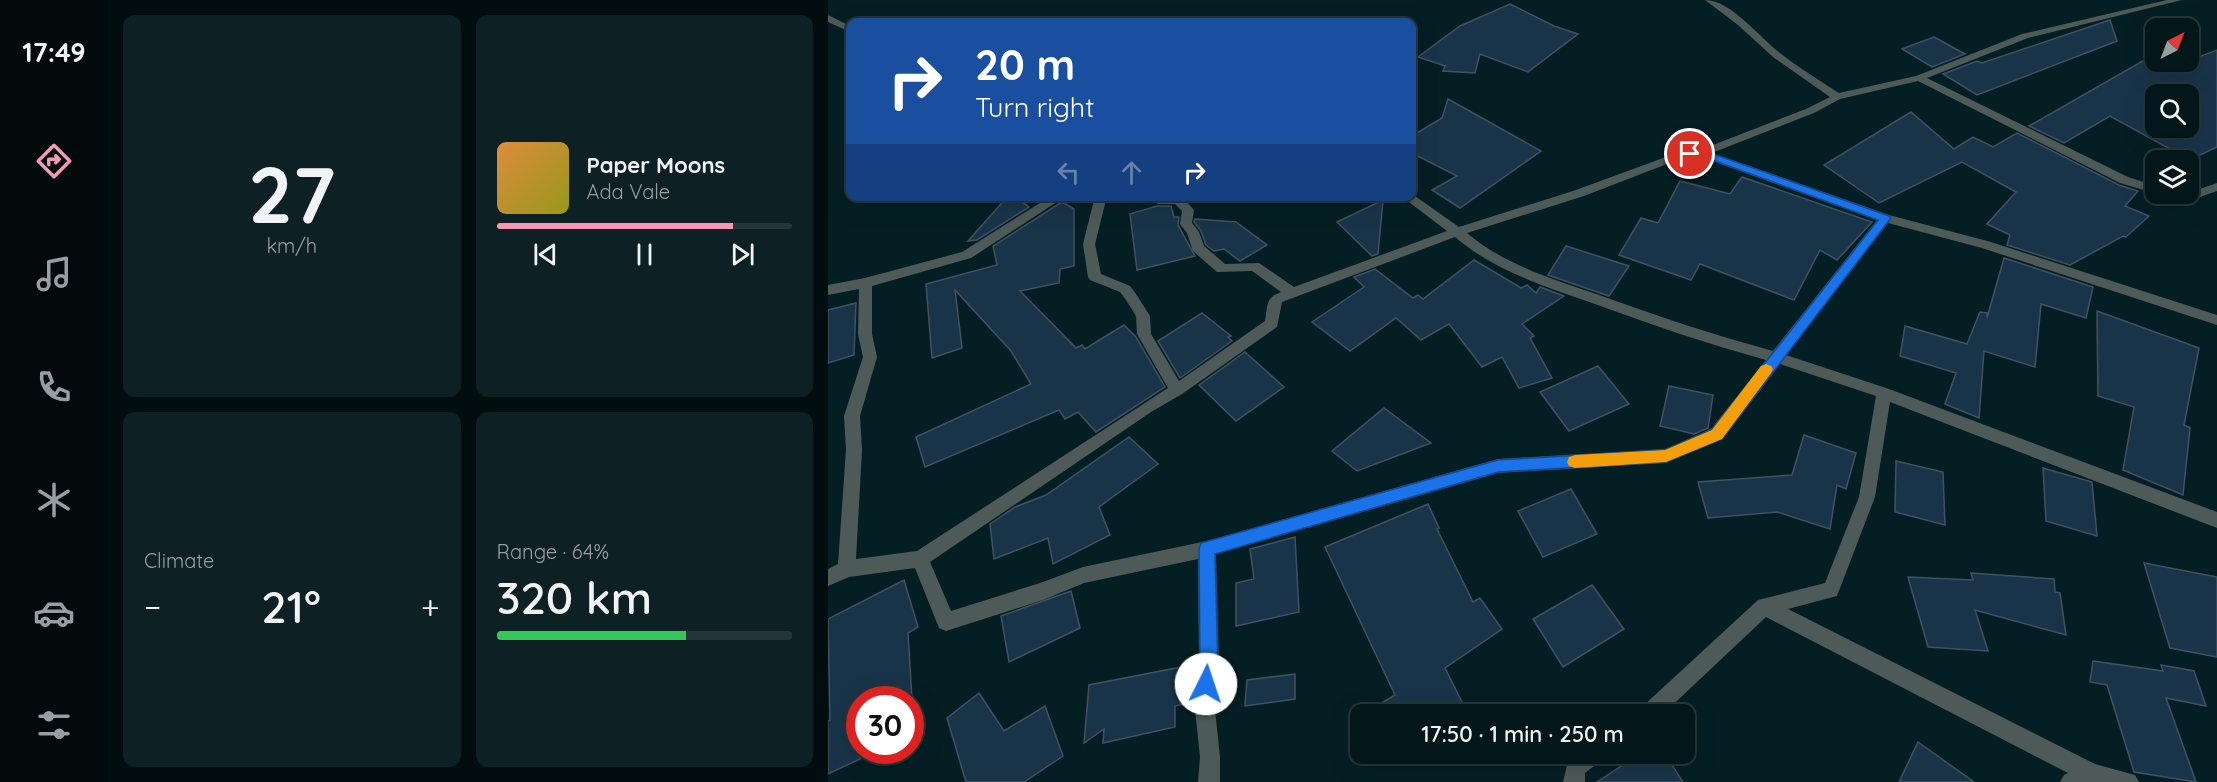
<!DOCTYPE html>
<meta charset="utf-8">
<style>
body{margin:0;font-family:Quicksand,sans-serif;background:#0d2024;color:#f1f3f6;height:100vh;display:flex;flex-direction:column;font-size:22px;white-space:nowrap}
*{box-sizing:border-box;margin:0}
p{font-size:20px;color:#979fa3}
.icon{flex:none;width:33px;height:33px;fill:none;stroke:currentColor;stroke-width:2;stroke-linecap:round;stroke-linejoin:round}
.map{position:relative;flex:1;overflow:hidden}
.side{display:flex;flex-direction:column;gap:15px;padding:15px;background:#020d0f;width:720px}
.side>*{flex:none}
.hud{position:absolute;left:18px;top:18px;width:570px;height:183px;border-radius:12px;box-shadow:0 6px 24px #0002,0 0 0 2px #24363a;background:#1a4fa0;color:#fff;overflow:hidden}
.needle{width:39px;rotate:42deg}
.tools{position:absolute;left:1317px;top:18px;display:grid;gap:12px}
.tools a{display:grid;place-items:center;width:54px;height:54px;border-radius:12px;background:#03171b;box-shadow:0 6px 24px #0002,0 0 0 2px #24363a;font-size:30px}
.speed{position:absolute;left:18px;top:686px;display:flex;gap:12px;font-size:30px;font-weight:700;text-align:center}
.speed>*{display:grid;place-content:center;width:78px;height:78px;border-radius:50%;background:#03171b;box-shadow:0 6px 24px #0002,0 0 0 2px #24363a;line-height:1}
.speed .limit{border:9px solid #d22;background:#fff;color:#111}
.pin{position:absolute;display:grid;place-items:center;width:51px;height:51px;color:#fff;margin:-26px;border:3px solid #fff;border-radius:50%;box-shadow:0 2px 6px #0007}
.me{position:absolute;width:66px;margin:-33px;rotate:4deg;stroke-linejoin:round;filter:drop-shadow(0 0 4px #0008)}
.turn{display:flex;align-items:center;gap:21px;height:126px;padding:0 30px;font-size:27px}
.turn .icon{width:78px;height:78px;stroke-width:2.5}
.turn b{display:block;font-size:42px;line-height:51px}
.lanes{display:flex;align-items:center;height:57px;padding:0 30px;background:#0003;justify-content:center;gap:30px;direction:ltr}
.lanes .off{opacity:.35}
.big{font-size:45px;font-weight:600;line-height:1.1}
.side .widget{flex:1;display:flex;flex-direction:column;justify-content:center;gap:9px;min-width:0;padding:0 21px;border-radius:12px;background:#0d2024}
.side .dial{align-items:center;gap:0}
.dial b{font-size:78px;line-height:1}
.song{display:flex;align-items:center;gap:18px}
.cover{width:72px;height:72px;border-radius:9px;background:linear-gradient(135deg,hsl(30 70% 55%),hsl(60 70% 35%))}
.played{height:6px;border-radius:3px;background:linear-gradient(90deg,#f19ab1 80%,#24363a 80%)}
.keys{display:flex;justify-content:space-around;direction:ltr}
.heat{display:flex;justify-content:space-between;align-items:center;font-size:33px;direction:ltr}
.charge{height:9px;border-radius:4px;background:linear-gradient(90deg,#34c759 64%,#24363a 0)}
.side .tiles{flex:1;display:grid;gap:15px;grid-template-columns:repeat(2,1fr)}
.trip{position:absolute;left:522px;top:704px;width:345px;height:60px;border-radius:12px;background:#03171b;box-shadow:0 6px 24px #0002,0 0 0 2px #24363a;font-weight:600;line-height:60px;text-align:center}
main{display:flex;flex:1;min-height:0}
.tabs{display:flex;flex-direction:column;width:108px;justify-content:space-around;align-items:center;background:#01090b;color:#979fa3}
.tabs .icon{width:42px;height:42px}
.tabs .current{color:#f19ab1}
.tabs b{font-size:27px;color:#f1f3f6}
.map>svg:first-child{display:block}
.building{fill:#193449;stroke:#405261;stroke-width:1.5;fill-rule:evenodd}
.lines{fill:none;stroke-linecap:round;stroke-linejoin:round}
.street{fill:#4e5a58;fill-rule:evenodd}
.route{fill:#1a73e8;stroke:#114b97;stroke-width:1.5}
.slow{fill:#f59e0b}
</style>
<main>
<nav class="tabs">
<b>17:49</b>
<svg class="icon current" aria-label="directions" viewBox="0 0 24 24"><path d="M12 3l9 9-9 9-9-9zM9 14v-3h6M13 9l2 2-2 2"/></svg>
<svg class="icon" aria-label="music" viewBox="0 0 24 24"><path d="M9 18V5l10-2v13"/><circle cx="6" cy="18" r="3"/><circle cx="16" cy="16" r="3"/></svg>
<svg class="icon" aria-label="phone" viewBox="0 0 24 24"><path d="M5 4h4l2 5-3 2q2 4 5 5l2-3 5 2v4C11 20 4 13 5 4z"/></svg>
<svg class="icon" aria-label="climate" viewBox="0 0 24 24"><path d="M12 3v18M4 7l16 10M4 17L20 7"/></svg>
<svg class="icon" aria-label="car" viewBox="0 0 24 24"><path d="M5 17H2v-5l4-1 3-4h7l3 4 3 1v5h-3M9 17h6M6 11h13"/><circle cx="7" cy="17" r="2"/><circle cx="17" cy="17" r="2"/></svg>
<svg class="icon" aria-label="filters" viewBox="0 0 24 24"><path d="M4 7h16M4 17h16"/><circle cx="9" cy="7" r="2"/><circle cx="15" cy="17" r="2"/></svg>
</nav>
<section class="side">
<div class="tiles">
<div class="widget dial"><b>27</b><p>km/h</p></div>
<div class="widget">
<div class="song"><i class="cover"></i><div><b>Paper Moons</b><p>Ada Vale</p></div></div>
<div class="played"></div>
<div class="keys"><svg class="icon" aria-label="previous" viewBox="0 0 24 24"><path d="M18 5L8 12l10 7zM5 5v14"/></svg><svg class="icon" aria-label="pause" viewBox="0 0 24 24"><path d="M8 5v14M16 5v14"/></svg><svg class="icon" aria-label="next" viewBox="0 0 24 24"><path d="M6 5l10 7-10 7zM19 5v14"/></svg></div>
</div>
<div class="widget"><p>Climate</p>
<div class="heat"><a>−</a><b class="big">21°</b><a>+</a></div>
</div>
<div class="widget"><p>Range · 64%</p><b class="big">320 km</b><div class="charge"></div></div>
</div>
</section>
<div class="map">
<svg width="1389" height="782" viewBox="0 0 1389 782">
<rect width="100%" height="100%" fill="#041f24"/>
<!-- building -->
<g class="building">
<path d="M682,4L726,26L750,34L700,72L652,54L647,73L615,71L617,66L590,57L632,26Z"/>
<path d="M1282,20L1289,41L1149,95L1115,74L1149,61L1154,63Z"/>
<path d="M1106,37L1137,54L1104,67L1074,49Z"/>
<path d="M1389,50V147L1362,160L1282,116L1236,143L1201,126L1325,55L1328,56V62H1338L1347,66ZM1328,94H1360V128H1328Z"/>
<path d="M620,99L713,151L632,208L604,190L629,176L584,153V136L614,118Z"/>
<path d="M1083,112L1126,149L1145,137L1165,147L1189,133L1291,185L1310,191L1297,206L1321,216L1298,237L1295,236L1242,265L1179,245L1182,235L1159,224L1188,192L1134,162L1051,203L996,165Z"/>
<path d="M914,177L1044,222L1009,260L992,250L966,300L872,264L863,280L791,255L813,218L830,223L852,181L902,194Z"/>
<path d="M180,196H186L201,207L149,240L140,241Z"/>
<path d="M555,200L550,254L544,256L509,222Z"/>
<path d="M234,202L246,209V266L232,269L231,283L192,291L248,348L254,345L257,349L296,325L308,337L337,387L268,432L250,412L237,419L231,410L97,467L88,437L203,384L183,351L127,290L134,348L104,358L98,284L169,265L165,246Z"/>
<path d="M329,206H343L346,217H351L350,225L367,256L309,270L302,214Z"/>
<path d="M367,219L408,222L439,245L412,261L396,249L386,251L378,245L373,231L366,222Z"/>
<path d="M738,246L801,266L781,296L720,275Z"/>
<path d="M1176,258L1265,287L1258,318L1213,304L1207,367L1156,351L1151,418L1117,404L1128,373L1072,356L1077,326L1139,344L1152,312L1159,313V318Z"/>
<path d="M646,260L693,288L699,285L708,293L712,287L736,296L694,324L706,336L702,338L724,378L691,388L674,357L654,367L621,324L593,340L568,318L522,351L484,322L536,287L526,277L547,269L585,298L590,295L595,299Z"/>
<path d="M28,303L26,355L0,363V310Z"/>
<path d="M1269,311L1371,348L1356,425L1362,428L1355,495L1295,470L1306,407L1270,396Z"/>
<path d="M374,313L403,336L400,337L404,341L352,378L330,341Z"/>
<path d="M417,352L456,387L408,421L371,385Z"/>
<path d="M770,366L801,404L741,431L712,392Z"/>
<path d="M841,386L885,395L880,428L866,434L832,426Z"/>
<path d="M556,408L603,443L529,471L504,451Z"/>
<path d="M976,435L1028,453L1018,489L1009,485L1002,529L949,512L880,518L870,482L964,475Z"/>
<path d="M301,437L330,464L271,507L282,535L225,564L220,538L166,559L162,524L187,507L218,495Z"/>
<path d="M1068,461L1115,472L1117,525L1067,512Z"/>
<path d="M1215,468L1264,482L1269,536L1218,521Z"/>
<path d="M743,489L769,534L715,557L690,511Z"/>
<path d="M600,504L611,528L609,529L645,602L652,598L674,629L617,668L640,714H535L567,695L497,547Z"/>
<path d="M467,537L471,612L408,626V583L426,579L422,549Z"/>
<path d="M1316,563L1389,577V657L1342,648Z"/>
<path d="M1143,573L1226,579L1227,592L1232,593L1238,635L1147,610L1160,651L1100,647L1080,577L1145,580Z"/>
<path d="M76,580L90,627L80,633L84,699H32V759L0,774V721L2,720L0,619Z"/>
<path d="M764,585L796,629L735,667L705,619Z"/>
<path d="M243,591L252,628L181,662L173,616Z"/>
<path d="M1265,661L1335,671L1333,665L1366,671L1378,706L1338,698L1368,782L1306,772L1279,685L1262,682Z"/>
<path d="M369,664L364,702L347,706V727L275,743L276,729L256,743L261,685Z"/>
<path d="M467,674V699L417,706L419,680Z"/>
<path d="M151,693L176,731L217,706L235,756L196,782H138L119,718Z"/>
<path d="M1090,742L1146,782H1071Z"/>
<path d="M813,753H836L855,782H769Z"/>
</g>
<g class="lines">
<!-- street -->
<g class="street">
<path d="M877,0C903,0 932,38 952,53C971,68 991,80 1011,93L1088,76L1194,34L1339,0H1354L1200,38L1099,78L1300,177L1328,186L1329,194L1292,183L1090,81L1012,99L986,113L884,153L1061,215L1163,242L1389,315V325L1154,248L1060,223L958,355L1061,389L1389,512V528L1062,402L1047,497L1009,596L960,609L1267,764L1307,775L1311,782H1232L1236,775L1240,773L938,617L835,714H811L814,707L930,600L997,583L1031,497L1048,396L952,364L895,439L838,463L670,473L388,554L391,667L386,700L392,757V782H370L372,757L366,700L371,667L370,559L256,583L215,600L118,631L111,628L87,568L21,577L0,586V569L10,564L18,450L16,416L35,357L30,334L31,289L0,295V285L37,278L134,252L223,196H238L143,258L44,286V334L49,357L32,416L34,450L28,559L89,551L340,388L309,334L308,316L298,300L292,292L262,280L260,277L255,244L267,196H279L267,244L273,274L302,286L308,294L322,316L323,334L351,381L437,321C440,305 437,298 453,292L424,271L389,272L365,251L359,233L352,224L354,211L347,204H330L316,196L354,197L366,210L364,223L371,232L376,246L397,264L431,263L466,287L619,231L573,196H584V194L631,227L748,190L846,154L872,150L978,109L1002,97L945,57L910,25ZM873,157L1049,220L945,351C886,335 829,316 771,295C724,279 677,265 639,233L756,196L852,159ZM627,237C668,272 717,286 767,304C824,325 880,344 938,360L883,429L837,449L670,459L379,541L255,567L215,582L123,611L102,562L323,412L354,394L449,327L454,302Z"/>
<path d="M0,15L22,26V32L0,22Z"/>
<path d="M1389,183V191L1355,203L1333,197L1331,194L1354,195Z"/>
<path d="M750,753H777L774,760L757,773V782H735L740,761Z"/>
</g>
</g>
<!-- route -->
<path class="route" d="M874,150L1061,216L1063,218L894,439L838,462L670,472L387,554L390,668L385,690L378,692L372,690L370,684L372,668L371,549L373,543L670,460L837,450L884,430L1050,220L873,156L862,157L857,154Z"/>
<!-- slow -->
<path class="slow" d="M938,364L943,366L945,369L943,373L894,439L838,462L747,468L741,466L739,462L741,457L747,455L837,450L884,430L933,366Z"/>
</svg>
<div class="tools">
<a><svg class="needle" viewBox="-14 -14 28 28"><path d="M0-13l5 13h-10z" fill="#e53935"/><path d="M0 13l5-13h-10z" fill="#979fa3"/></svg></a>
<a><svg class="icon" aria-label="search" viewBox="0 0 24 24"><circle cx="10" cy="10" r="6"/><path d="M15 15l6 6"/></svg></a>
<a><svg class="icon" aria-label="layers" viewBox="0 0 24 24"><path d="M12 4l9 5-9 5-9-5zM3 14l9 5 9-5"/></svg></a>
</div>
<div class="speed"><div class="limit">30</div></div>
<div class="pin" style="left:862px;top:154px;background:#d93025"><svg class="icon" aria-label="arrive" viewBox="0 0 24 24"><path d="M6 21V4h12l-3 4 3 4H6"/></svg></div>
<svg class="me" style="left:378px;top:684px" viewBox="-20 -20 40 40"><circle r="19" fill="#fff"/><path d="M0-13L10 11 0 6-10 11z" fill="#1a73e8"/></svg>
<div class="trip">17:50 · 1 min · 250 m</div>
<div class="hud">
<div class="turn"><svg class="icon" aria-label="right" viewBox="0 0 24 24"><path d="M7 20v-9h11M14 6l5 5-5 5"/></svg><div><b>20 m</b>Turn right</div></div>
<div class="lanes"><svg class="icon off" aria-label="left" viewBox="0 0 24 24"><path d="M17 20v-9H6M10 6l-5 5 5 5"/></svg><svg class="icon off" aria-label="ahead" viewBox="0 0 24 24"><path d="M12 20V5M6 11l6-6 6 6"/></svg><svg class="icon" aria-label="right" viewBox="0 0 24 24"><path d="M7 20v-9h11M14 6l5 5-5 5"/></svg></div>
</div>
</div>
</main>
